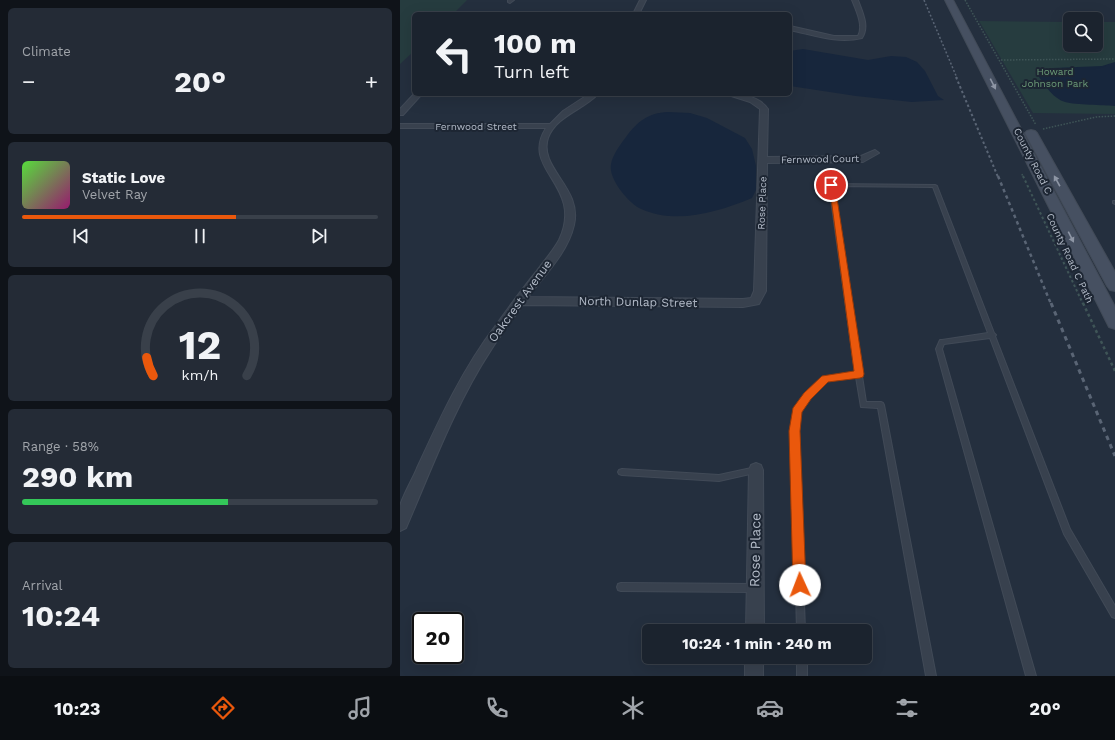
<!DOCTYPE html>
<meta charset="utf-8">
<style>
body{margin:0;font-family:"Work Sans",sans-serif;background:#242b36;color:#f1f3f6;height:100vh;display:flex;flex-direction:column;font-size:15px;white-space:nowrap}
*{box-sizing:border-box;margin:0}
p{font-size:13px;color:#a0a4aa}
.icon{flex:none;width:22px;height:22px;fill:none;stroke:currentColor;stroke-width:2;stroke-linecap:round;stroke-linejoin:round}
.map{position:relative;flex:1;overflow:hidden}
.sheet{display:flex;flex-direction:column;gap:8px;padding:8px;background:#0f1319;width:400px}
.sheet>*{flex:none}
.top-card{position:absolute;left:12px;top:12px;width:380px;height:84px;border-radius:6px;box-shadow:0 4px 16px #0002,0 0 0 1px #39404a;background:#1b232e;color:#f1f3f6;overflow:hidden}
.fabs{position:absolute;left:663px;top:12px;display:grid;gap:8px}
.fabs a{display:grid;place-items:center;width:40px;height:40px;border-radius:6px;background:#1b232e;box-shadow:0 4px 16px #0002,0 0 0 1px #39404a;font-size:20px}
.speed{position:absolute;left:12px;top:612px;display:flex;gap:8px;font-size:20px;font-weight:700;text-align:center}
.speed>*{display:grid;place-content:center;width:52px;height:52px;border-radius:50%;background:#1b232e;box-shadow:0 4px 16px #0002,0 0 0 1px #39404a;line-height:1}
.speed .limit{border:2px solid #111;border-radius:6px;background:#fff;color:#111}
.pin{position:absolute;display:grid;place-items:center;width:34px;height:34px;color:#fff;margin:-17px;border:2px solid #fff;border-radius:50%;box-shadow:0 1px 4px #0007}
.me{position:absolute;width:44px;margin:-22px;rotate:358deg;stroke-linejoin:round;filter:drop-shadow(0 0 3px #0008)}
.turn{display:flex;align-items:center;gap:14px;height:84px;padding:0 16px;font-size:18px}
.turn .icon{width:52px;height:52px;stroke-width:2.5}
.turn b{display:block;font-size:28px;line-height:34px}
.big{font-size:30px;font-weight:700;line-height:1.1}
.sheet .widget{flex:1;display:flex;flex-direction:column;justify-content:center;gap:6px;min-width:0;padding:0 14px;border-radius:6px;background:#242b36}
.sheet .dial{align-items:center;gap:0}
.dial svg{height:104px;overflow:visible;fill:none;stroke:#39404a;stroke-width:7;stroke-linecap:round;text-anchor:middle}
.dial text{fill:#f1f3f6;stroke:none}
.song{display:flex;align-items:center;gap:12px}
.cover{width:48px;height:48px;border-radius:6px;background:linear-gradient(135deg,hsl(110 70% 55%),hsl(320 70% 35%))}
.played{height:4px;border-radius:2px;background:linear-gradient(90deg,#ea580c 60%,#39404a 60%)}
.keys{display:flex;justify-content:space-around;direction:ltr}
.heat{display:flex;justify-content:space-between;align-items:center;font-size:22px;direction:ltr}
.charge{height:6px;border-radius:3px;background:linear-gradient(90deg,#34c759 58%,#39404a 0)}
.trip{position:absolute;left:242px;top:624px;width:230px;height:40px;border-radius:6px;background:#1b232e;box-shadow:0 4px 16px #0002,0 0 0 1px #39404a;font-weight:700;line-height:40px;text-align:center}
.menu{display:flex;height:64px;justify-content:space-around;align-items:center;background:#0b0e12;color:#a0a4aa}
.menu .icon{width:28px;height:28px}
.menu .active{color:#ea580c}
.menu b{font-size:18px;color:#f1f3f6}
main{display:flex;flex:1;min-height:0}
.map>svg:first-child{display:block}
.green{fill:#263c3f}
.water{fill:#17263c}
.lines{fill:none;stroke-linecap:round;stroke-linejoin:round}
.service-casing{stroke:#414a57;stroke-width:2}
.minor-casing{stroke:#414a57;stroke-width:2}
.secondary-casing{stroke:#414a57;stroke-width:2}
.path-far2{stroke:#3f5557;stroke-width:1.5;stroke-dasharray:1.5 1.5;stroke-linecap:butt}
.path-far1{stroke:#3f5557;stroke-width:2;stroke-dasharray:2.5 2.5;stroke-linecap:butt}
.path{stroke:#3f5557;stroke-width:2.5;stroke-dasharray:3 3;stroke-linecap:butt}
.service{fill:#38414e;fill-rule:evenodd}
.minor{fill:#38414e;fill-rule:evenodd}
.secondary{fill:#465061;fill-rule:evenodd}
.rail-far3{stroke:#5a6575;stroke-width:1.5;stroke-dasharray:2 2;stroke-linecap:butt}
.rail-far2{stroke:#5a6575;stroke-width:2;stroke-dasharray:2.5 2.5;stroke-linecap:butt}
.rail-far1{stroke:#5a6575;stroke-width:2.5;stroke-dasharray:3.5 3.5;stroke-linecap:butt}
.rail{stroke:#5a6575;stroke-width:3;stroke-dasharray:4.5 4.5;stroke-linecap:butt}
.oneway{fill:#8e96a5}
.route{fill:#ea580c;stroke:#983908}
.labels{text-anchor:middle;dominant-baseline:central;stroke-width:4;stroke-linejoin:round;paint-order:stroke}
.far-park-label{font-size:10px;fill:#6b9a76;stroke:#1d2633}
.far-street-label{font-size:10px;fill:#b4bcc9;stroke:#1d2633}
.street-label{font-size:12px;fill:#b4bcc9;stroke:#1d2633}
.near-street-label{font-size:14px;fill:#b4bcc9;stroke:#1d2633}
</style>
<main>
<section class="sheet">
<div class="widget"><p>Climate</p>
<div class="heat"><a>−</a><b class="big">20°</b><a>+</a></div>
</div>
<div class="widget">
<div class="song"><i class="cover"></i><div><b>Static Love</b><p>Velvet Ray</p></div></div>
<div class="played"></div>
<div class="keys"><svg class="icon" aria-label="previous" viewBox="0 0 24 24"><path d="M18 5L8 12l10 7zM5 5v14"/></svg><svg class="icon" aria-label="pause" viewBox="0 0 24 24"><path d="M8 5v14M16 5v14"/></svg><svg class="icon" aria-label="next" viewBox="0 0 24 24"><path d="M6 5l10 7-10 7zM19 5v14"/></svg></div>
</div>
<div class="widget dial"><svg viewBox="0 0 100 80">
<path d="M14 69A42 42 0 1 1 86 69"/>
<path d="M14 69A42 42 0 0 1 9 55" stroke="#ea580c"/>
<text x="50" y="56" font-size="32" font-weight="700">12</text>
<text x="50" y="72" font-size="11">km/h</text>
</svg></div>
<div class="widget"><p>Range · 58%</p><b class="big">290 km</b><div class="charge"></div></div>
<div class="widget"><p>Arrival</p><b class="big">10:24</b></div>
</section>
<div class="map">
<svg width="715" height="676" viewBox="0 0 715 676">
<rect width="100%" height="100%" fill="#242f3e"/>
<!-- green -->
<g class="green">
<path d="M0,0H67L53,14H14V51L0,64Z"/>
<path d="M579,21L670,22V45H696V22H715V114L633,113Z"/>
</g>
<!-- water -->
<g class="water">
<path d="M403,49L468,60L491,56L506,57L517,62L525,71L538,96L544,100L512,102L456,96L390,86V51Z"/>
<path d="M715,62V106C703,105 676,105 665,102C654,99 645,86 639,77L641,71L653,68L702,66Z"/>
<path d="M268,112L290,113L307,118L345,138L352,149L356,166V190L352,198C325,209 298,218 269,216C261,216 247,212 239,208C227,201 208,178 211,164C213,154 220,145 226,137C238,121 248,113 268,112Z"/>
</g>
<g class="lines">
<defs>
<g id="service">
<path d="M429,184L535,185L537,186L594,333L596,335L595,336L670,529L715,606V618L712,617L664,534L590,338L544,344L542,349L636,676H626L536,349L540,340H542L588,333L533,187L433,186L461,372L463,374L462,376L466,402H481L483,403L484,405L536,676H526L478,408L461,407L456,377L427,381L409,398L400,412L398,431L405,631H397L392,431L395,409L405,394L423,377L455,372L429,185Z"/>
<path d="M713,201H715V204L713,203Z"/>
<path d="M356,467L359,468L360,470L359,472L319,481L222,475L219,474L218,472L219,470L222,469L319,475Z"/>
<path d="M221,583L353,584L356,585L357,588L356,591L353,592L221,591L218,590L217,587L218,584Z"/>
<rect x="397" y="657" width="10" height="19"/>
</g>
<g id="minor">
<path d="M108,0H114L110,3L108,2Z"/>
<path d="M240,0H246L239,14H233Z"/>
<path d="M452,0H458C462,12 470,26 462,38C437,44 414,35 390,30V26L434,36H458C464,26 456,10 452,0Z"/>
<path d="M14,94H22L3,115H0V109Z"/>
<path d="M189,94H198C183,110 156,116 148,138C138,168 183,188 174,225C168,252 145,275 128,297L343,299L351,298L354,291L360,109L350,102L325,94C341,94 358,95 368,109L367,157L461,156L475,150L479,153L463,162L367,163L366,291L359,304L343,307L123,305C112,320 101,334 91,350C55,405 32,468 6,528L0,531C0,523 0,514 0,506C2,497 13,478 17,468C40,418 63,368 96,325C109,307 122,289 136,272C144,261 153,251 159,240C185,185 119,170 146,128H0V124H150L163,111Z"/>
<path d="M356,463L361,465L363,470L364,631H346L349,470L351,465Z"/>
<rect x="345" y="657" width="18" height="19"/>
</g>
<g id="secondary">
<path d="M545,0H553L715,307V329L709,327L707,323Z"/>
<path d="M631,130L635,131L637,133L715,272V291L710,290L707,286L625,133L627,131Z"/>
</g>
</defs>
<!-- service casing -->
<use href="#service" class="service-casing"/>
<!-- minor casing -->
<use href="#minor" class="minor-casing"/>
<!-- secondary casing -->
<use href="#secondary" class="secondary-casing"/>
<!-- path-far2 -->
<g class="path-far2">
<path d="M565,0L636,125"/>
<path d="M601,60L715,59"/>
<path d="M643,129L696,117L715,116"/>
<path d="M622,174L623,177"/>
</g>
<!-- path-far1 -->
<path class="path-far1" d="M623,176L683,304"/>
<!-- path -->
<path class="path" d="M683,303L715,371"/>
<!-- service -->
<use href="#service" class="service"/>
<!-- minor -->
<use href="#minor" class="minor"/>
<!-- secondary -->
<use href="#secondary" class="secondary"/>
<!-- rail-far3 -->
<path class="rail-far3" d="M524,0L557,78"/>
<!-- rail-far2 -->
<path class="rail-far2" d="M556,77L598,177"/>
<!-- rail-far1 -->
<path class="rail-far1" d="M598,176L651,304"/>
<!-- rail -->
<path class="rail" d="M651,303L715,456"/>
</g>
<!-- one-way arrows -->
<defs><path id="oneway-solid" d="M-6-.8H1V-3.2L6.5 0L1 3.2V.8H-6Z"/></defs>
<g class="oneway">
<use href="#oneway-solid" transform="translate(593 84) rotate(63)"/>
<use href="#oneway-solid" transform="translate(657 181) rotate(-119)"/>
<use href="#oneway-solid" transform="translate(671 237) rotate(63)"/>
</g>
<!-- route -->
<path class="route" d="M429,183L435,185L464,374L463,377L460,378L428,382L411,399L402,412L400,431L406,585L404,589L400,591L395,589L393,585L389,431L393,408L404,393L422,376L454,371Z"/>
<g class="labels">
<!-- far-park labels -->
<g class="far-park-label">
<text x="655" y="71">Howard<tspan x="655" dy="12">Johnson Park</tspan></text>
</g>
<!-- far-street labels -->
<g class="far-street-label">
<text x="76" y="126">Fernwood Street</text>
<text transform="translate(420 159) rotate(-1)">Fernwood Court</text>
<text transform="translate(633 161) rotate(63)">County Road C</text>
<text transform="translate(362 203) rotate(-88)">Rose Place</text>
<text transform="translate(670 258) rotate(65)">County Road C Path</text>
</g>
<!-- street labels -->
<g class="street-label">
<text transform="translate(120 301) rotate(-54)">Oakcrest Avenue</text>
<text transform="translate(238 302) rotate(1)">North Dunlap Street</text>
</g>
<!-- near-street labels -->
<g class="near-street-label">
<text transform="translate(355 550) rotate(-89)">Rose Place</text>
</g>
</g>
</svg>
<div class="fabs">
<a><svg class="icon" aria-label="search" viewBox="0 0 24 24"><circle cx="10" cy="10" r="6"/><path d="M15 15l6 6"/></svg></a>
</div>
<div class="speed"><div class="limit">20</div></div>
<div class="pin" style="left:431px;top:185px;background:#d93025"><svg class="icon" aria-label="arrive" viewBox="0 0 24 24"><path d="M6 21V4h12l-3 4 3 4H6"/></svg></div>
<svg class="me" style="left:400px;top:585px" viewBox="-20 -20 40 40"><circle r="19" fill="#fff"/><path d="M0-13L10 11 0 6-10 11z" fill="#ea580c"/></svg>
<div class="trip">10:24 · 1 min · 240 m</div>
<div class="top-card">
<div class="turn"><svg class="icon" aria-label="left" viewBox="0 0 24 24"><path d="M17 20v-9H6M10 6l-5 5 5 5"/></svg><div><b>100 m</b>Turn left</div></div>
</div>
</div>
</main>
<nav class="menu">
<b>10:23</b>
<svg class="icon active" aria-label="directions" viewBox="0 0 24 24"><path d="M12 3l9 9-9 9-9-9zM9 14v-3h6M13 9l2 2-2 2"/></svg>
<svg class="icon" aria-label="music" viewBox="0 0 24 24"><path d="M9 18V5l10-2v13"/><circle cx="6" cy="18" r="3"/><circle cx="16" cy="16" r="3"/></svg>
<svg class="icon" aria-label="phone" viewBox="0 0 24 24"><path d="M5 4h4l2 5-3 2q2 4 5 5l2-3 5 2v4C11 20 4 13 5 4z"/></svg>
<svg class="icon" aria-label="climate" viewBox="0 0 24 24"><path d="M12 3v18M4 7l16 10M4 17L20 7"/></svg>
<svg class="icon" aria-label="car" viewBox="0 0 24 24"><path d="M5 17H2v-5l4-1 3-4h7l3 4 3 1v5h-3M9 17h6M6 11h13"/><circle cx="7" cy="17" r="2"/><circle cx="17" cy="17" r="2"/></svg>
<svg class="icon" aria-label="filters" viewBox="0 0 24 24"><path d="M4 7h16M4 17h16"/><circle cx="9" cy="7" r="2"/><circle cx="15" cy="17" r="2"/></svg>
<b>20°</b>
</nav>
